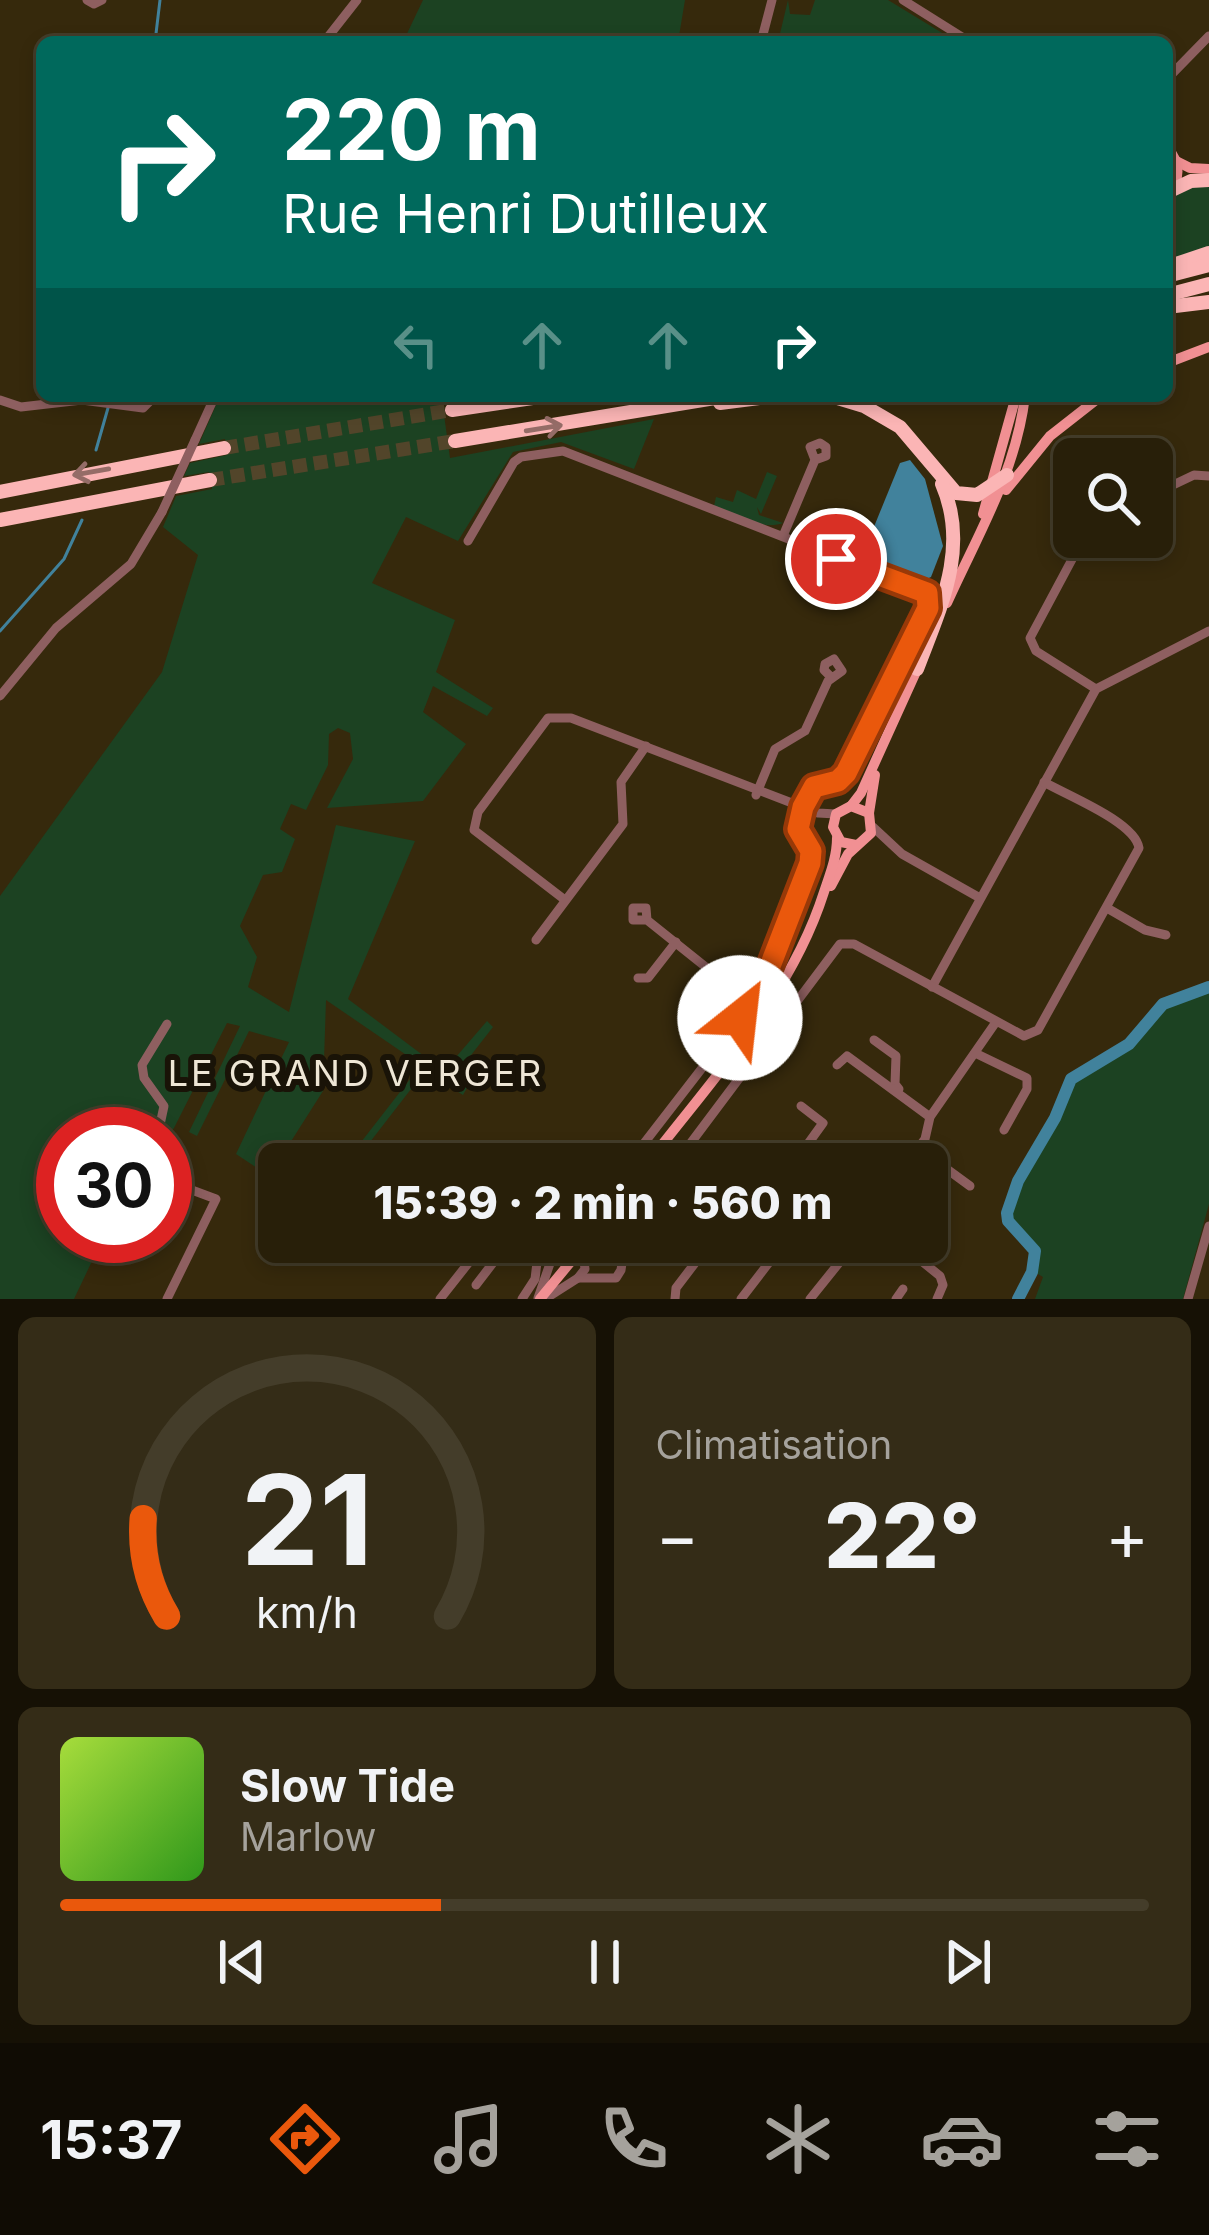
<!DOCTYPE html>
<html lang="fr">
<meta charset="utf-8">
<style>
body{margin:0;font-family:Inter,sans-serif;background:#342c17;color:#f1f3f6;height:100vh;display:flex;flex-direction:column;font-size:45px;white-space:nowrap}
*{box-sizing:border-box;margin:0}
p{font-size:39px;color:#a5a29c}
.icon{flex:none;width:66px;height:66px;fill:none;stroke:currentColor;stroke-width:2;stroke-linecap:round;stroke-linejoin:round}
.map{position:relative;height:1299px;overflow:hidden}
.sheet{display:flex;flex-direction:column;gap:18px;padding:18px;background:#161105;flex:1}
.sheet>*{flex:none}
.top-card{position:absolute;left:36px;top:36px;width:1137px;height:366px;border-radius:18px;box-shadow:0 6px 18px #0003,0 0 0 3px #443d2a;background:#00695c;color:#fff;overflow:hidden}
.fabs{position:absolute;left:1053px;top:438px;display:grid;gap:24px}
.fabs a{display:grid;place-items:center;width:120px;height:120px;border-radius:18px;background:#281f09;box-shadow:0 6px 18px #0003,0 0 0 3px #443d2a;font-size:60px}
.speed{position:absolute;left:36px;top:1107px;display:flex;gap:24px;font-size:60px;font-weight:700;text-align:center}
.speed>*{display:grid;place-content:center;width:156px;height:156px;border-radius:50%;background:#281f09;box-shadow:0 6px 18px #0003,0 0 0 3px #443d2a;line-height:1}
.speed .limit{border:18px solid #d22;background:#fff;color:#111}
.pin{position:absolute;display:grid;place-items:center;width:102px;height:102px;color:#fff;margin:-51px;border:6px solid #fff;border-radius:50%;box-shadow:0 3px 12px #0007}
.me{position:absolute;width:132px;margin:-66px;rotate:29deg;stroke-linejoin:round;filter:drop-shadow(0 0 9px #0008)}
.turn{display:flex;align-items:center;gap:42px;height:252px;padding:0 48px;font-size:54px}
.turn .icon{width:156px;height:156px;stroke-width:2.5}
.turn b{display:block;font-size:84px;line-height:102px}
.lanes{display:flex;align-items:center;height:114px;padding:0 48px;background:#0003;justify-content:center;gap:60px;direction:ltr}
.lanes .off{opacity:.35}
.big{font-size:90px;font-weight:800;line-height:1.1}
.sheet .card{flex:1;display:flex;flex-direction:column;justify-content:center;gap:18px;min-width:0;padding:0 42px;border-radius:18px;background:#342c17}
.sheet .dial{align-items:center;gap:0}
.dial svg{height:312px;overflow:visible;fill:none;stroke:#443d2a;stroke-width:7;stroke-linecap:round;text-anchor:middle}
.dial text{fill:#f1f3f6;stroke:none}
.song{display:flex;align-items:center;gap:36px}
.cover{width:144px;height:144px;border-radius:18px;background:linear-gradient(135deg,hsl(80 70% 55%),hsl(110 70% 35%))}
.played{height:12px;border-radius:6px;background:linear-gradient(90deg,#ea580c 35%,#443d2a 35%)}
.keys{display:flex;justify-content:space-around;direction:ltr}
.heat{display:flex;justify-content:space-between;align-items:center;font-size:66px;direction:ltr}
.sheet .tiles{flex:1;display:grid;gap:18px;grid-template-columns:1fr 1fr}
.card:last-child{grid-column:span 2}
.trip{position:absolute;left:258px;top:1143px;width:690px;height:120px;border-radius:18px;background:#281f09;box-shadow:0 6px 18px #0003,0 0 0 3px #443d2a;font-weight:800;line-height:120px;text-align:center}
.tab-bar{display:flex;height:192px;justify-content:space-around;align-items:center;background:#100c04;color:#a5a29c}
.tab-bar .icon{width:84px;height:84px}
.tab-bar .current{color:#ea580c}
.tab-bar b{font-size:54px;color:#f1f3f6}
.map>svg:first-child{display:block}
.green{fill:#1c4222}
.water{fill:#41829c}
.lines{fill:none;stroke-linecap:round;stroke-linejoin:round}
.stream{stroke:#41829c;stroke-width:3}
.river{stroke:#41829c;stroke-width:12}
.highway-tunnel{stroke:#52452a;stroke-width:14;stroke-dasharray:14 7;stroke-linecap:butt}
.minor{stroke:#8e5f60;stroke-width:9}
.major{stroke:#f19093;stroke-width:10}
.highway{stroke:#fbb5b5;stroke-width:14}
.minor-bridge{stroke:#8e5f60;stroke-width:9}
.oneway{stroke:#956c67}
.route-casing{stroke:#983908;stroke-width:30}
.route{stroke:#ea580c;stroke-width:21}
.labels{text-anchor:middle;dominant-baseline:central;stroke-width:12;stroke-linejoin:round;paint-order:stroke}
.quarter-label{font-size:36px;letter-spacing:3px;fill:#eee6d5;stroke:#191307}
</style>
<div class="map">
<svg width="1209" height="1299" viewBox="0 0 1209 1299">
<rect width="100%" height="100%" fill="#36290c"/>
<!-- green -->
<g class="green">
<path d="M423,0H685L678,42H403Z"/>
<path d="M788,0L790,14L810,15L815,0H888L957,42H778Z"/>
<path d="M1209,185V248L1167,260V203L1185,188Z"/>
<path d="M220,396H452L442,400L450,458L654,419L634,469L561,442L513,452L458,541L406,517L372,583L455,620L436,672L493,708L487,716L433,686L423,712L466,744L423,801L327,808L353,759L350,733L338,728L329,734L328,765L306,810L291,804L280,829L295,839L282,872L263,875L240,926L257,957L248,987L289,1012L336,825L415,841L348,999L444,1071L487,1021L493,1027L454,1077L467,1088L463,1095L425,1071L353,1164H344L421,1065L326,1000L323,1091L269,1176L236,1154L289,1042L249,1031L197,1136L189,1132L240,1026L227,1023L174,1128L165,1138V1134H63V1236H104L74,1299H0V896L162,672L198,555L163,527L176,496L212,489L209,472L184,476L190,463L227,455L225,439L199,444Z"/>
<path d="M767,472L777,476L761,514L757,507L759,515L783,523C762,531 736,514 714,506L716,497L733,502L737,490L756,499Z"/>
<path d="M1209,990V1204L1183,1299H1035L1043,1277L1033,1271L1036,1250L1009,1221L1008,1213L1072,1080L1130,1045L1158,1010Z"/>
</g>
<!-- water -->
<path class="water" d="M910,460L925,479L943,546L931,577C910,589 878,575 860,561L900,463Z"/>
<g class="lines">
<!-- stream -->
<g class="stream">
<path d="M155,42L160,0"/>
<path d="M96,450L108,408"/>
<path d="M0,631L64,559L82,520"/>
</g>
<!-- river -->
<path class="river" d="M1018,1299L1032,1272L1035,1251L1008,1221L1007,1213L1018,1181L1055,1118L1071,1079L1129,1044L1163,1004L1209,987"/>
<!-- highway-tunnel -->
<g class="highway-tunnel">
<path d="M224,448L452,410"/>
<path d="M210,480L455,441"/>
</g>
<!-- minor -->
<g class="minor">
<path d="M87,0L94,4L102,0"/>
<path d="M903,0L970,42"/>
<path d="M324,42L357,0"/>
<path d="M761,42L772,0"/>
<path d="M1167,79L1209,36"/>
<path d="M0,400L21,407L82,400L143,408L155,396"/>
<path d="M195,440L215,396"/>
<path d="M1152,495L1194,475L1209,476"/>
<path d="M783,536L815,460L826,456V447L820,443L810,447L815,460"/>
<path d="M1084,537L1030,638L1036,651L1096,689"/>
<path d="M468,541L514,462L521,457L563,451L927,593L928,608L846,773L838,781L814,787L806,800L798,829L811,851L810,863L757,997L628,1164"/>
<path d="M0,696L56,628L131,564L162,512"/>
<path d="M756,795L775,749L805,731L828,681L842,671L834,659L825,664L824,670L831,677"/>
<path d="M873,827L902,854L980,898"/>
<path d="M565,900L474,830L478,812L548,718H571L818,813L836,814"/>
<path d="M1107,908L1145,930L1166,935"/>
<path d="M647,920H633V908H646L647,920L752,1004"/>
<path d="M536,940L623,824L621,782L646,746"/>
<path d="M638,978H648L676,942"/>
<path d="M932,987L1096,689L1209,631"/>
<path d="M874,1040L896,1056L895,1084L899,1089"/>
<path d="M975,1053L1027,1078V1089L1004,1130"/>
<path d="M837,1065L847,1056L930,1117"/>
<path d="M158,1134L164,1106L144,1078L142,1065L167,1024"/>
<path d="M918,1148L970,1186"/>
<path d="M797,1159L823,1123L801,1106"/>
<path d="M675,1164L840,944H854L1024,1036L1038,1030L1139,848C1135,822 1068,796 1044,782"/>
<path d="M772,1164L776,1158L794,1156L804,1164"/>
<path d="M906,1164L925,1139L930,1117L996,1022"/>
<path d="M165,1180L216,1199L167,1299"/>
<path d="M518,1242L540,1255"/>
<path d="M898,1242L940,1276L943,1285L937,1299"/>
<path d="M578,1278H616L621,1270L625,1242"/>
<path d="M476,1285L509,1242"/>
<path d="M538,1298L554,1252L569,1245"/>
<path d="M440,1299L485,1242"/>
<path d="M522,1299L535,1279L538,1254"/>
<path d="M545,1299L578,1278L585,1269L583,1254L569,1245"/>
<path d="M675,1299L676,1288L711,1242"/>
<path d="M741,1299L784,1243"/>
<path d="M810,1299L847,1253"/>
<path d="M896,1299L903,1289"/>
<path d="M1188,1299L1209,1226"/>
</g>
<!-- major -->
<g class="major">
<path d="M1167,148C1181,162 1181,180 1167,195"/>
<path d="M1176,161L1190,168L1209,169"/>
<path d="M1167,363L1209,347"/>
<path d="M1006,490L1050,436L1101,396"/>
<path d="M983,514L1016,396"/>
<path d="M947,603C978,534 1016,472 1025,396"/>
<path d="M851,806L861,793L920,663"/>
<path d="M869,813L875,775"/>
<path d="M831,886L848,854L871,833L869,813L851,806L836,814L833,827L841,842L856,845"/>
<path d="M647,1164C713,1078 791,996 824,892C830,874 837,857 837,838"/>
<path d="M540,1299L587,1242"/>
</g>
<!-- highway -->
<g class="highway">
<path d="M1172,190L1191,181L1209,180"/>
<path d="M1167,267L1209,253"/>
<path d="M1167,276L1209,265"/>
<path d="M1167,295L1209,284"/>
<path d="M1167,307L1209,302"/>
<path d="M831,396L864,406L900,427L956,493L977,495L1007,475"/>
<path d="M720,403L776,396"/>
<path d="M452,410L546,396"/>
<path d="M455,441L727,396"/>
<path d="M0,492L224,448"/>
<path d="M0,520L210,480"/>
<path d="M917,669C940,608 970,548 942,484"/>
</g>
<!-- minor-bridge -->
<path class="minor-bridge" d="M162,512L195,440"/>
</g>
<!-- one-way arrows -->
<defs><path id="oneway-shaft" d="M-6 0H5M1.5-3L5.5 0L1.5 3" fill="none" stroke-width="1.6" stroke-linecap="round" stroke-linejoin="round" transform="scale(3)"/></defs>
<g class="oneway">
<use href="#oneway-shaft" transform="translate(544 428) rotate(-9)"/>
<use href="#oneway-shaft" transform="translate(91 472) rotate(170)"/>
</g>
<g class="lines">
<defs>
<path id="route" d="M740,1018L760,992L810,863L811,851L798,829L803,807L814,787L838,781L846,773L928,608L927,593L836,559"/>
</defs>
<!-- route casing -->
<use href="#route" class="route-casing"/>
<!-- route -->
<use href="#route" class="route"/>
</g>
<g class="labels">
<!-- quarter labels -->
<g class="quarter-label">
<text x="356" y="1073">LE GRAND VERGER</text>
</g>
</g>
</svg>
<div class="fabs">
<a><svg class="icon" aria-label="search" viewBox="0 0 24 24"><circle cx="10" cy="10" r="6"/><path d="M15 15l6 6"/></svg></a>
</div>
<div class="speed"><div class="limit">30</div></div>
<div class="pin" style="left:836px;top:559px;background:#d93025"><svg class="icon" aria-label="arrive" viewBox="0 0 24 24"><path d="M6 21V4h12l-3 4 3 4H6"/></svg></div>
<svg class="me" style="left:740px;top:1018px" viewBox="-20 -20 40 40"><circle r="19" fill="#fff"/><path d="M0-13L10 11 0 6-10 11z" fill="#ea580c"/></svg>
<div class="trip">15:39 · 2 min · 560 m</div>
<div class="top-card">
<div class="turn"><svg class="icon" aria-label="right" viewBox="0 0 24 24"><path d="M7 20v-9h11M14 6l5 5-5 5"/></svg><div><b>220 m</b>Rue Henri Dutilleux</div></div>
<div class="lanes"><svg class="icon off" aria-label="left" viewBox="0 0 24 24"><path d="M17 20v-9H6M10 6l-5 5 5 5"/></svg><svg class="icon off" aria-label="ahead" viewBox="0 0 24 24"><path d="M12 20V5M6 11l6-6 6 6"/></svg><svg class="icon off" aria-label="ahead" viewBox="0 0 24 24"><path d="M12 20V5M6 11l6-6 6 6"/></svg><svg class="icon" aria-label="right" viewBox="0 0 24 24"><path d="M7 20v-9h11M14 6l5 5-5 5"/></svg></div>
</div>
</div>
<section class="sheet">
<div class="tiles">
<div class="card dial"><svg viewBox="0 0 100 80">
<path d="M14 69A42 42 0 1 1 86 69"/>
<path d="M14 69A42 42 0 0 1 8 44" stroke="#ea580c"/>
<text x="50" y="56" font-size="32" font-weight="700">21</text>
<text x="50" y="72" font-size="11">km/h</text>
</svg></div>
<div class="card"><p>Climatisation</p>
<div class="heat"><a>−</a><b class="big">22°</b><a>+</a></div>
</div>
<div class="card">
<div class="song"><i class="cover"></i><div><b>Slow Tide</b><p>Marlow</p></div></div>
<div class="played"></div>
<div class="keys"><svg class="icon" aria-label="previous" viewBox="0 0 24 24"><path d="M18 5L8 12l10 7zM5 5v14"/></svg><svg class="icon" aria-label="pause" viewBox="0 0 24 24"><path d="M8 5v14M16 5v14"/></svg><svg class="icon" aria-label="next" viewBox="0 0 24 24"><path d="M6 5l10 7-10 7zM19 5v14"/></svg></div>
</div>
</div>
</section>
<nav class="tab-bar">
<b>15:37</b>
<svg class="icon current" aria-label="directions" viewBox="0 0 24 24"><path d="M12 3l9 9-9 9-9-9zM9 14v-3h6M13 9l2 2-2 2"/></svg>
<svg class="icon" aria-label="music" viewBox="0 0 24 24"><path d="M9 18V5l10-2v13"/><circle cx="6" cy="18" r="3"/><circle cx="16" cy="16" r="3"/></svg>
<svg class="icon" aria-label="phone" viewBox="0 0 24 24"><path d="M5 4h4l2 5-3 2q2 4 5 5l2-3 5 2v4C11 20 4 13 5 4z"/></svg>
<svg class="icon" aria-label="climate" viewBox="0 0 24 24"><path d="M12 3v18M4 7l16 10M4 17L20 7"/></svg>
<svg class="icon" aria-label="car" viewBox="0 0 24 24"><path d="M5 17H2v-5l4-1 3-4h7l3 4 3 1v5h-3M9 17h6M6 11h13"/><circle cx="7" cy="17" r="2"/><circle cx="17" cy="17" r="2"/></svg>
<svg class="icon" aria-label="filters" viewBox="0 0 24 24"><path d="M4 7h16M4 17h16"/><circle cx="9" cy="7" r="2"/><circle cx="15" cy="17" r="2"/></svg>
</nav>
